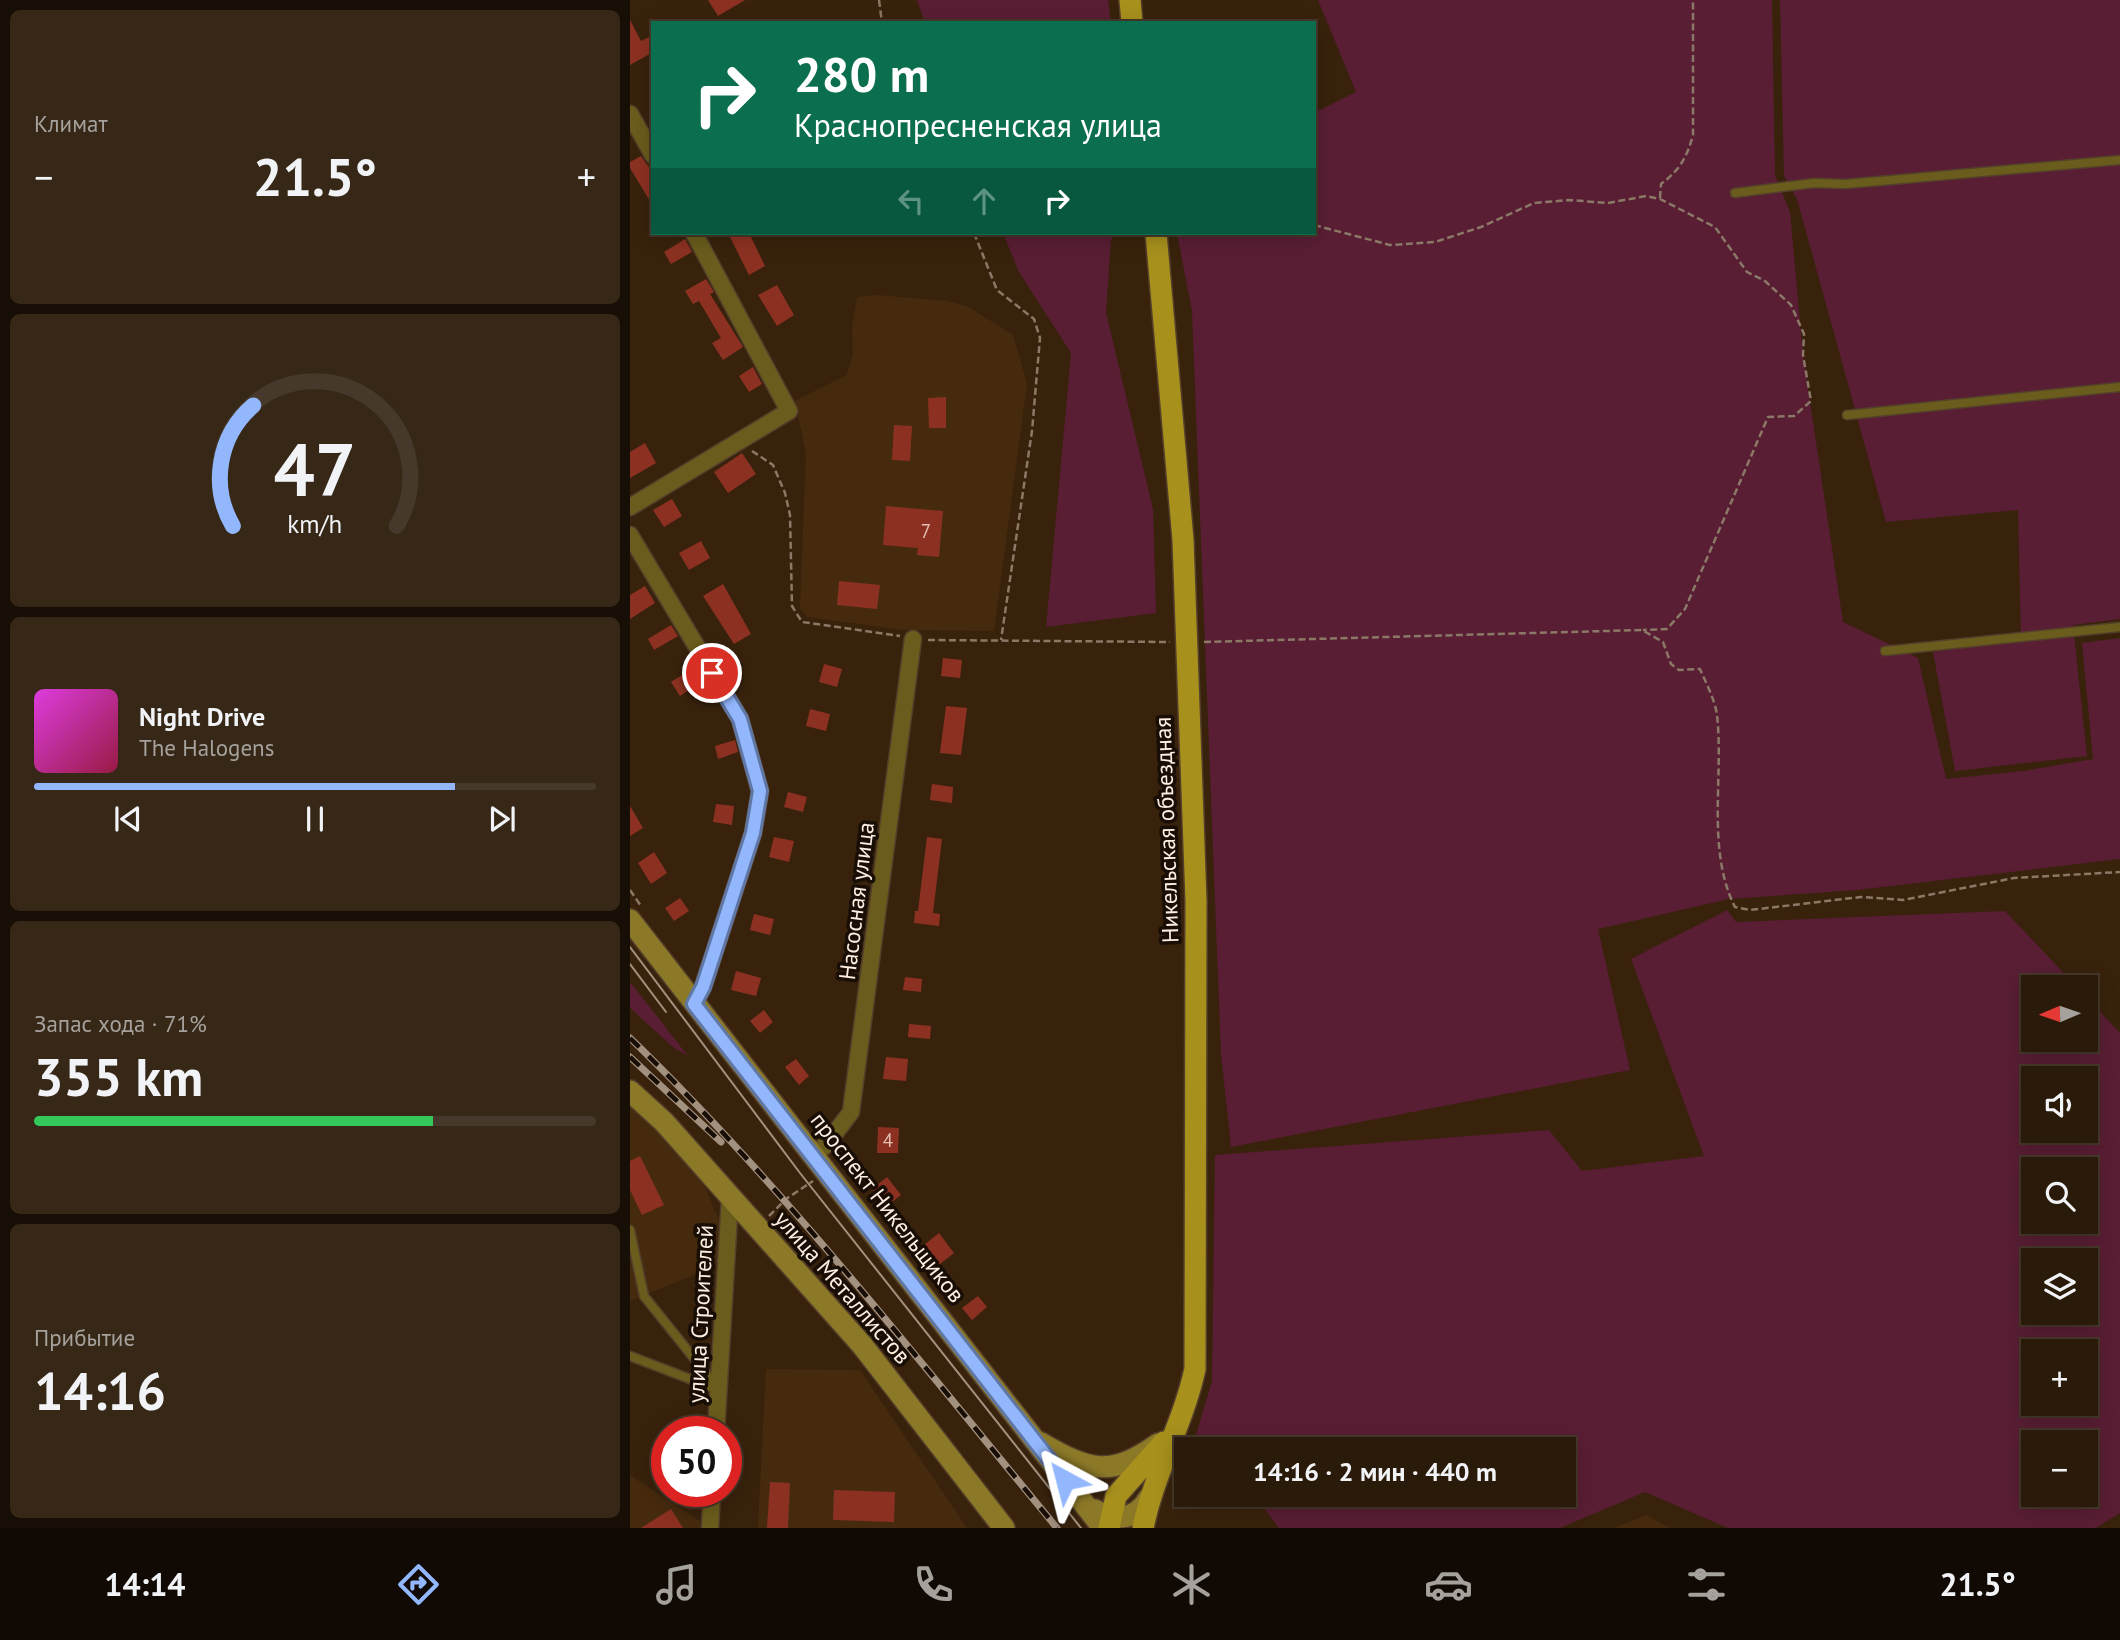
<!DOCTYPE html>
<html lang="ru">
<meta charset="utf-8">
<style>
body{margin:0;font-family:"PT Sans",sans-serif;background:#362717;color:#f1f3f6;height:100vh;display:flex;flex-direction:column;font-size:26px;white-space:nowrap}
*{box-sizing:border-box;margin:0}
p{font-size:23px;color:#a5a19c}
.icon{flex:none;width:38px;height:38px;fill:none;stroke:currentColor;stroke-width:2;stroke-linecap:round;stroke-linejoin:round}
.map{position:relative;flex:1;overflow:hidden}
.details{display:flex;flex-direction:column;gap:10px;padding:10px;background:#170e05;width:630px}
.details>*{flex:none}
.top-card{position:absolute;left:21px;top:21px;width:665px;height:214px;border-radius:0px;box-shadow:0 4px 18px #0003,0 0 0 2px #46382a;background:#0b6e4f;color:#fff;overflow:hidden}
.needle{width:46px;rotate:268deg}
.controls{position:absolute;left:1391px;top:975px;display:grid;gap:14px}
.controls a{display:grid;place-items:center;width:77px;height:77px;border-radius:0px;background:#2a1a09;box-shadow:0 4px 18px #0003,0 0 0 2px #46382a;font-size:35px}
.speed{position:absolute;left:21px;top:1416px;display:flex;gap:14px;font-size:35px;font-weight:700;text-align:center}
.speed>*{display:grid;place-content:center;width:91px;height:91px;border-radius:50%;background:#2a1a09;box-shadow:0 4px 18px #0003,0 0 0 2px #46382a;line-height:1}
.speed .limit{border:10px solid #d22;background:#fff;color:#111}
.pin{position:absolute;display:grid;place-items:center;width:60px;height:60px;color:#fff;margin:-30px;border:4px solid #fff;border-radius:50%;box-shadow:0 2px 7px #0007}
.me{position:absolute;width:77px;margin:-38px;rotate:322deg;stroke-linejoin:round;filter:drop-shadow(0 0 5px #0008)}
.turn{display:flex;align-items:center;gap:24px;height:147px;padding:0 28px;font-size:32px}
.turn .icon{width:91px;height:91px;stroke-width:2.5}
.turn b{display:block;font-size:49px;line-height:60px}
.lanes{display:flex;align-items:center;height:66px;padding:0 28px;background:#0003;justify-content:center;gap:35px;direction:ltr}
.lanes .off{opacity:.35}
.big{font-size:52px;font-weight:600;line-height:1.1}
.details .tile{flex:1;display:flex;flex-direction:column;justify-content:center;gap:10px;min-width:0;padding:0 24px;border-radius:10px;background:#362717}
.details .dial{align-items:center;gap:0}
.dial svg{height:182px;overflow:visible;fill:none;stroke:#46382a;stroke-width:7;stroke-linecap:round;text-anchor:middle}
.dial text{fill:#f1f3f6;stroke:none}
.song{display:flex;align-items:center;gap:21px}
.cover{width:84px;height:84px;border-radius:10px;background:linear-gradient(135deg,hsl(300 70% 55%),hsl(340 70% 35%))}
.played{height:7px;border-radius:4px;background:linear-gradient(90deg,#93b7fd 75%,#46382a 75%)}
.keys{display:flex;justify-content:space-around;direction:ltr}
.heat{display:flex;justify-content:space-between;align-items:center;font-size:38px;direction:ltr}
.charge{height:10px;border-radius:5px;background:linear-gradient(90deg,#34c759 71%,#46382a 0)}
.trip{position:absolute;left:544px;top:1437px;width:402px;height:70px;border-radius:0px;background:#2a1a09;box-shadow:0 4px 18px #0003,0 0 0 2px #46382a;font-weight:600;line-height:70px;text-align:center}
.menu{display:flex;height:112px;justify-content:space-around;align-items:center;background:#110a04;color:#a5a19c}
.menu .icon{width:49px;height:49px}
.menu .active{color:#93b7fd}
.menu b{font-size:32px;color:#f1f3f6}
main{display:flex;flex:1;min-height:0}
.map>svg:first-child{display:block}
.built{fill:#462a0e}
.green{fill:#591e34;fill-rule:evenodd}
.building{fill:#8c3122}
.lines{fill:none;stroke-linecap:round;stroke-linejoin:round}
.lane-casing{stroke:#543f2a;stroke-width:11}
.street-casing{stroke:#543f2a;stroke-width:19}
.secondary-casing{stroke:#543f2a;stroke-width:24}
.primary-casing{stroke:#543f2a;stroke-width:24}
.path{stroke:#8b7866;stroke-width:2.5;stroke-dasharray:7 3.5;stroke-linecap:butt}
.lane{stroke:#6a5c1c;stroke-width:8}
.street{stroke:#6a5c1c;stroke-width:16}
.secondary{stroke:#8c7928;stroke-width:21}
.primary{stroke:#a7901c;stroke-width:21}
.tram{stroke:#a39180;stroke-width:2}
.rail-casing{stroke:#a39180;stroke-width:7}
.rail{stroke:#180e06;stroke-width:4.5;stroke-dasharray:13;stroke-linecap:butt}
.route-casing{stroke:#6077a4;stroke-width:18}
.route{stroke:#93b7fd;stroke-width:12}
.labels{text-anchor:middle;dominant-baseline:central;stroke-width:7;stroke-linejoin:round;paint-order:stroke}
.number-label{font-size:19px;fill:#e1bfb1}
.street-label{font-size:23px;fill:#fdeee1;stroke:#180e06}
</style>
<main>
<section class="details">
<div class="tile"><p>Климат</p>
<div class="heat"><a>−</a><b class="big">21.5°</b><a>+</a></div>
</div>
<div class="tile dial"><svg viewBox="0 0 100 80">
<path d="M14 69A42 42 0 1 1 86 69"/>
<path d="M14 69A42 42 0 0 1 23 16" stroke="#93b7fd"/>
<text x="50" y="56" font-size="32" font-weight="700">47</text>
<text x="50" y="72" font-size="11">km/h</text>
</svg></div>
<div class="tile">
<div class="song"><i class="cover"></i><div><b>Night Drive</b><p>The Halogens</p></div></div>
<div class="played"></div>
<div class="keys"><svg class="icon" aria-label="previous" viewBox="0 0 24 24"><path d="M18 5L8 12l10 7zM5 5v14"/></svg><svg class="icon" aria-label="pause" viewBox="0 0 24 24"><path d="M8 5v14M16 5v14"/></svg><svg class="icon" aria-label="next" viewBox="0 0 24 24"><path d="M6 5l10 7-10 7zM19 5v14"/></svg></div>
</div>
<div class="tile"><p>Запас хода · 71%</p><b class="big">355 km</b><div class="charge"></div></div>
<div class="tile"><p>Прибытие</p><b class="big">14:16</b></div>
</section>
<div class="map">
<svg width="1490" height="1528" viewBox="0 0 1490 1528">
<rect width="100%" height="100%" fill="#38220c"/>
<!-- built -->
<g class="built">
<path d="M247,295L317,301L339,307L383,335L397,384L364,631L273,630L177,617L170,608L176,453L165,401L217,375L223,354L222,326L227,297Z"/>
<path d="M0,1102L65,1164L102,1250L78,1269L0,1301Z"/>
<path d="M136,1369L230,1370L337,1528H128Z"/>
<path d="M0,1475L77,1526V1528H0Z"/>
<path d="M1016,1515L1040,1528H984Z"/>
</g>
<!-- green -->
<g class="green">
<path d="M287,0H478L481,23H295Z"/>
<path d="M688,0H1142L1145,175L1160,212L1173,355L1213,622L1288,658L1316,779L1394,771L1463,759L1452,643L1490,638V859L1227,890L1099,899L968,929L1000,1070L601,1147L591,1054L562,311L547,233H684V113L726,92Z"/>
<path d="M1150,0H1490V619L1443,625L1457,756L1325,771L1303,652L1391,639L1388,510L1256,522L1167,199L1154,176Z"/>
<path d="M373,233H487L481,239L476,313L523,509L526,613L416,627L441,353L389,272Z"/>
<path d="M1097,910L1106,922L1375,911L1447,987H1404V1040H1456V997L1490,1033V1513L1466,1528H1098L1015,1492L930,1528H649L624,1495L934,1494V1449H582L566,1435L582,1381L585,1155L919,1130L952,1171L1074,1156L1001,959ZM1404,1078H1456V1130H1404ZM1404,1169H1456V1222H1404ZM1456,1260V1312H1404V1260ZM1456,1351V1404H1404V1351ZM1404,1442H1456V1494H1404Z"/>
<path d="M0,982L58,1056L43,1047L0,1008Z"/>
</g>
<!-- building -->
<g class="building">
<path d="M78,0H115L88,16Z"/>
<path d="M0,20L11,41L19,37L23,44V52L0,65Z"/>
<path d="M11,156L23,173V206L0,168V162Z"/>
<path d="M98,233H119L135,266L119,275Z"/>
<path d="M55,239L62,252L41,264L34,252Z"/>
<path d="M76,279L84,292L80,294L113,347L93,360L82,343L91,338L69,301L63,304L55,291Z"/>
<path d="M147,285L164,315L147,326L128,295Z"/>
<path d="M123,367L132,384L119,392L109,376Z"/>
<path d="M316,397V428H299L298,398Z"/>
<path d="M264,425L282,426L280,461L262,460Z"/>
<path d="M15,443L26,463L0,478V452Z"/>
<path d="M112,453L126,474L98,493L84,472Z"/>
<path d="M42,499L52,516L34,527L23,510Z"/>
<path d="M256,506L313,511L309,557L287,555L288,548L253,545Z"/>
<path d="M71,541L80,558L59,570L49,553Z"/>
<path d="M209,581L250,585L247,609L207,605Z"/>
<path d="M93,584L121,634L104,644L73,596Z"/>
<path d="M15,586L25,603L0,619V595Z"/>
<path d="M41,625L48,636L24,650L18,639Z"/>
<path d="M313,658L332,660L330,678L311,676Z"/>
<path d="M194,664L212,669L207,687L189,682Z"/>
<path d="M66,666L74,680L50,696L41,682Z"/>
<path d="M316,706L337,708L331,755L310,753Z"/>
<path d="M180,709L200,714L196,731L176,726Z"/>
<path d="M105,740L108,752L88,759L85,746Z"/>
<path d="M302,784L323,787L322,803L300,800Z"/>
<path d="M158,792L177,797L173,812L154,807Z"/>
<path d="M86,804L104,806L102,825L83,822Z"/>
<path d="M0,806L13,828L0,836Z"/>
<path d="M144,837L164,841L159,862L139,857Z"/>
<path d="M297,837L312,839L303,913L310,914L309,926L284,923L285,911H288Z"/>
<path d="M24,852L37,873L21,884L8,863Z"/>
<path d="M50,898L59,911L44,921L35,908Z"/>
<path d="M124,914L144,919L140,935L120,930Z"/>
<path d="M106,971L131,978L126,996L101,990Z"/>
<path d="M275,977L292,979L291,992L273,990Z"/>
<path d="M134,1010L143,1022L130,1033L120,1021Z"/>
<path d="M279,1024L301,1026L300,1039L278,1037Z"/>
<path d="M256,1057L278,1059L276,1081L253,1079Z"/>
<path d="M166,1059L179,1076L169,1085L155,1067Z"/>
<path d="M248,1127L269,1128L268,1153H247Z"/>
<path d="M10,1156L34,1205L12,1215L0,1190V1161Z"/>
<path d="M257,1177L271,1195L255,1207L242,1189Z"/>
<path d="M309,1233L324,1253L305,1268L289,1249Z"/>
<path d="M348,1296L357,1307L342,1320L332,1308Z"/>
<path d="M140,1482L160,1483L158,1528H137Z"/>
<path d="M204,1490L265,1492L264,1522L203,1520Z"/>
<path d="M41,1509L53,1528H11Z"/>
</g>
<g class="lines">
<defs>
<g id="lane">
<path d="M1105,193L1184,183L1215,184L1490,160"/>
<path d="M1217,415L1490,387"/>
<path d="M1255,651L1490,627"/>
<path d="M0,1230L14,1296L87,1387"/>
<path d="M0,1356L86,1389"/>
</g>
<g id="street">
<path d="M0,114L23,155"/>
<path d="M0,507L159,411L64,233"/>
<path d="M0,535L110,719L130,791L123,833L73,987L64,1004"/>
<path d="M184,1154L196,1145L221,1112L283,639"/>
<path d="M86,1432L100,1198"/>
<path d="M80,1528L82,1491"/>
</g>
<g id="secondary">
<path d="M0,920L473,1528"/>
<path d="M0,1091L34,1122L232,1345L374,1528"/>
<path d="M411,1443C459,1471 480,1478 528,1444"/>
<path d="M465,1510C486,1522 506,1520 519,1498"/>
</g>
<g id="primary">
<path d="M500,0L502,23"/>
<path d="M479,1528L486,1496L534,1442"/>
<path d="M513,1528C524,1473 553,1424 565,1369L566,901L553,540L526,233"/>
</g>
</defs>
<!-- lane casing -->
<use href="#lane" class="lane-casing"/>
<!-- street casing -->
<use href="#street" class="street-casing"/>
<!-- secondary casing -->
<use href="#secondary" class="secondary-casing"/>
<!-- primary casing -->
<use href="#primary" class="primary-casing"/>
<!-- path -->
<g class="path">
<path d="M249,0L252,23"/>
<path d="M1030,198L1031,184C1050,170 1057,157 1063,135V0"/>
<path d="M684,225L760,245L805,242L851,227L904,203L939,200L978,203L1016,196L1030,199L1085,227L1117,272L1135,281L1161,305L1174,334L1173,355L1181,401L1164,416L1138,417L1055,609L1037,629L1013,630"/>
<path d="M344,233L367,290L404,319L410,338L402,431L371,640"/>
<path d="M122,451L143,465L155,493L160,515L162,606L172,622L270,636"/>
<path d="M298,640L540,642"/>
<path d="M574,642L1012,630L1033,642L1041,664L1049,670L1070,669C1076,683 1085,700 1087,715C1094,776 1076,850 1105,907L1120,910L1231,897L1273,900L1384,878L1490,872"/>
<path d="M0,890L11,906"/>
<path d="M139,1216L156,1199L183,1181"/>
</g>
<!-- lane -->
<use href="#lane" class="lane"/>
<!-- street -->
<use href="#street" class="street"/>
<!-- secondary -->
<use href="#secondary" class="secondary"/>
<!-- primary -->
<use href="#primary" class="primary"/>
<!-- tram -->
<g class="tram">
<path d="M0,947L170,1173L451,1528"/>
<path d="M0,964L36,1012"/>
</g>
<defs>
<g id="rail">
<path d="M0,1038C156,1189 289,1361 427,1528"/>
<path d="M0,1057L91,1142"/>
</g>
</defs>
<!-- rail casing -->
<use href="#rail" class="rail-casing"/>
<!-- rail -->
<use href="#rail" class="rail"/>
</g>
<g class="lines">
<defs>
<path id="route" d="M82,673L110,719L130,791L123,833L73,987L64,1004L435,1480"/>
</defs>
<!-- route casing -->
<use href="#route" class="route-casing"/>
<!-- route -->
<use href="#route" class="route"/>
</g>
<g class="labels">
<!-- number labels -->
<g class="number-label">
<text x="296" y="531">7</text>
<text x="258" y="1140">4</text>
</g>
<!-- street labels -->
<g class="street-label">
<text transform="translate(536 830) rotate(-92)">Никельская объездная</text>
<text transform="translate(226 901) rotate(-83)">Насосная улица</text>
<text transform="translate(258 1207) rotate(52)">проспект Никельщиков</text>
<text transform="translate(213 1287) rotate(49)">улица Металлистов</text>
<text transform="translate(70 1314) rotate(-87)">улица Строителей</text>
</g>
</g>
</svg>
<div class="controls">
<a><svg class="needle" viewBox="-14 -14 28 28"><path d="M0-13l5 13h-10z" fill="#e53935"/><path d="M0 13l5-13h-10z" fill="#a5a19c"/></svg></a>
<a><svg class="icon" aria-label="sound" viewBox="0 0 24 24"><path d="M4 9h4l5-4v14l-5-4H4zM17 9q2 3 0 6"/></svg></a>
<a><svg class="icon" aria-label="search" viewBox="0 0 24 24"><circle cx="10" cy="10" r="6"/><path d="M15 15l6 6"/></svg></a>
<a><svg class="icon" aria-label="layers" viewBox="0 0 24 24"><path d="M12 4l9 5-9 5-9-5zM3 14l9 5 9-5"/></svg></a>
<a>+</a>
<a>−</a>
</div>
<div class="speed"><div class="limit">50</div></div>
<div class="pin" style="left:82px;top:673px;background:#d93025"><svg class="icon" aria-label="arrive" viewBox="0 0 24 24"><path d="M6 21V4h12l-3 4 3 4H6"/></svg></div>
<svg class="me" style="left:435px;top:1480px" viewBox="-20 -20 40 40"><path d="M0-17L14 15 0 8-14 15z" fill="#93b7fd" stroke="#fff" stroke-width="4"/></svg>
<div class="trip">14:16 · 2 мин · 440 m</div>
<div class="top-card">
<div class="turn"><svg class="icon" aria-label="right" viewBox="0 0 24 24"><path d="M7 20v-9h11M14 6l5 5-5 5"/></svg><div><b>280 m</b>Краснопресненская улица</div></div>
<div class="lanes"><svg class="icon off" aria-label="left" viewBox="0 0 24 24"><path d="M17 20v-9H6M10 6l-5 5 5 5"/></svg><svg class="icon off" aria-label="ahead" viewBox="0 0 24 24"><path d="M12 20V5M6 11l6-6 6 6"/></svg><svg class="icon" aria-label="right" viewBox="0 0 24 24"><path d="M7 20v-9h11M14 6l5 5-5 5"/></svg></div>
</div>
</div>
</main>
<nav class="menu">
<b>14:14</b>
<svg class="icon active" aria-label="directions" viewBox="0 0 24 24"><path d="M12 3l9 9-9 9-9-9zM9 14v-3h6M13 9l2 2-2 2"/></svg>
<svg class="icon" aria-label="music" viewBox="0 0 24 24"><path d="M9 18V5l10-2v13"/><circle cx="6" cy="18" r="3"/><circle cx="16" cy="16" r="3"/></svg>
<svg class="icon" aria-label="phone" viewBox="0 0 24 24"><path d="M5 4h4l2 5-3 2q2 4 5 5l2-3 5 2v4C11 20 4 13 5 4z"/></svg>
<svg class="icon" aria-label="climate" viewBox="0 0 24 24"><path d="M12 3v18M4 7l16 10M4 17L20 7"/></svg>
<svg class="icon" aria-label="car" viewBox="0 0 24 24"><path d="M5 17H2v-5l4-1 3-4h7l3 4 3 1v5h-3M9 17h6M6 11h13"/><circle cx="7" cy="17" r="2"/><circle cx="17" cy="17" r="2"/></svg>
<svg class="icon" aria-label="filters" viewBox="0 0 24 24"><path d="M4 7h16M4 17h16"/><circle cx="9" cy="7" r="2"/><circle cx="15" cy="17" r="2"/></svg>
<b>21.5°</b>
</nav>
